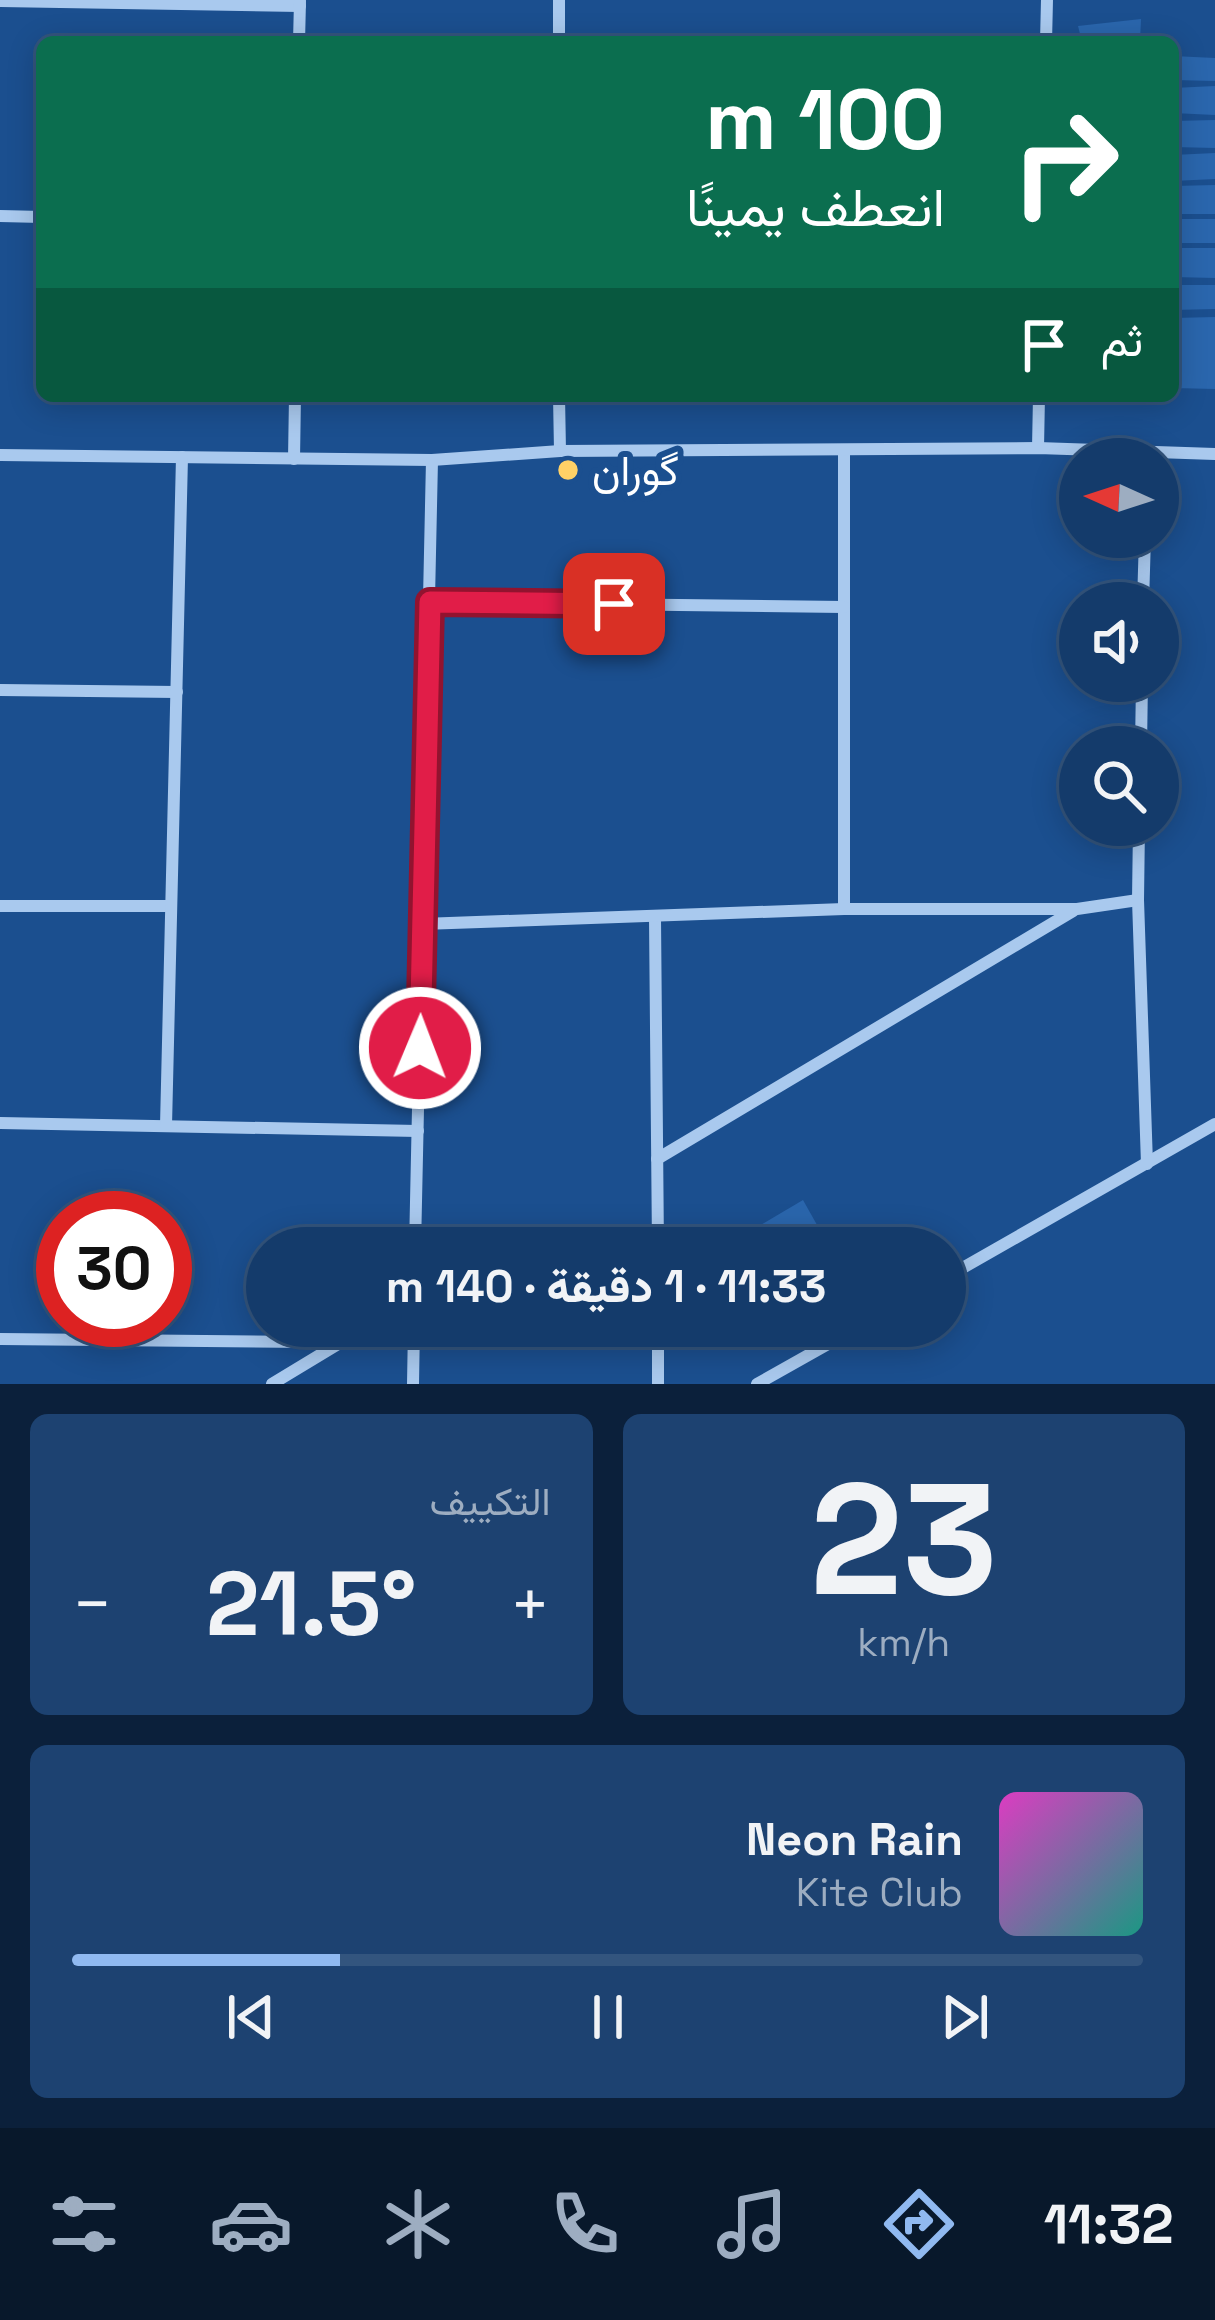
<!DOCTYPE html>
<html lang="ar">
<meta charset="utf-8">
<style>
body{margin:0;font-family:"Space Grotesk",Vazirmatn,sans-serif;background:#1d4271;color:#f1f3f6;direction:rtl;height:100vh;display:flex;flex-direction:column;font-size:45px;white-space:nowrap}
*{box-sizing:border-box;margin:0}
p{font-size:39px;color:#9dadc1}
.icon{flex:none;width:66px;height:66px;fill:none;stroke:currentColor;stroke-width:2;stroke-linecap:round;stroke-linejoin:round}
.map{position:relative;height:1384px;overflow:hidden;direction:ltr}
.drawer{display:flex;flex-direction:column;gap:30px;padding:30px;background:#0b203b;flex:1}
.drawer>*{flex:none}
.banner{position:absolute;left:36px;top:36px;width:1143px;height:366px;border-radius:18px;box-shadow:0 6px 30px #0003,0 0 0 3px #33557e;direction:rtl;background:#0b6e4f;color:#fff;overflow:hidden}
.needle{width:78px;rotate:273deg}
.buttons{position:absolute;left:1059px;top:438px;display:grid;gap:24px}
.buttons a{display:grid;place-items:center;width:120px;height:120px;border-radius:50%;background:#143b6b;box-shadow:0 6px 30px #0003,0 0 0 3px #33557e;font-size:60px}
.speed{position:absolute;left:36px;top:1191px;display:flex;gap:24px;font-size:60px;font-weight:700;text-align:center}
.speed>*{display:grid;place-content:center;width:156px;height:156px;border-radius:50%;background:#143b6b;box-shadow:0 6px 30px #0003,0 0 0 3px #33557e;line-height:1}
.speed .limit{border:18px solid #d22;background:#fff;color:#111}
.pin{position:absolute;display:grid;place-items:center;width:102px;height:102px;color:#fff;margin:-51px;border-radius:24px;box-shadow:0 6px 18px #0006}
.me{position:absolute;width:132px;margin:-66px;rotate:1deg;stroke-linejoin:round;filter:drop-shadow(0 0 9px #0008)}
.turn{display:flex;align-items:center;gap:42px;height:252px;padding:0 36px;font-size:54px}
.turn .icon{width:156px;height:156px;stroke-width:2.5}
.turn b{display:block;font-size:84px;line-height:102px}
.then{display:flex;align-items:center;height:114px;padding:0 36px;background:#0003;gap:24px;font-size:45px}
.big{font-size:90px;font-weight:800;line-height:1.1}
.drawer .tile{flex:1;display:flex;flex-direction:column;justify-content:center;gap:18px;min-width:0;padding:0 42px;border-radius:18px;background:#1d4271}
.drawer .dial{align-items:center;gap:0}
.dial b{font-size:156px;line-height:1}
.song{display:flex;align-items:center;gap:36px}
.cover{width:144px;height:144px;border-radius:18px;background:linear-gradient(135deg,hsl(310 70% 55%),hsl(170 70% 35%))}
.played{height:12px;border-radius:6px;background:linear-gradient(90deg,#90b9f0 25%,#33557e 25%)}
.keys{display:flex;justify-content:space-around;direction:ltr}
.heat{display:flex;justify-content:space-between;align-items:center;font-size:66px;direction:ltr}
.drawer .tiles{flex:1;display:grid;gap:30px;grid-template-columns:1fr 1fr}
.tile:last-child{grid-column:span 2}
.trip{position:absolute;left:246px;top:1227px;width:720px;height:120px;border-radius:60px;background:#143b6b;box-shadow:0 6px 30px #0003,0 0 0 3px #33557e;font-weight:800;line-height:120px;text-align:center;direction:rtl}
.dock{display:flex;height:192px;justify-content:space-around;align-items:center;background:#08182b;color:#9dadc1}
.dock .icon{width:84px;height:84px}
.dock .on{color:#90b9f0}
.dock b{font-size:54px;color:#f1f3f6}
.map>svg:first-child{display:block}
.building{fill:#2a66ad}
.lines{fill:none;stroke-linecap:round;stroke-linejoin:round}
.minor{stroke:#a9c9ee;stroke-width:12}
.route-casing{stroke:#92132f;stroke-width:30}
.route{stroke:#e11d48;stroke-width:21}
.poi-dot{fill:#ffd166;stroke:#1b4f8f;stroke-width:4.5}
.labels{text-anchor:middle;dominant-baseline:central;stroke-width:12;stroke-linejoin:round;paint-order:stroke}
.poi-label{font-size:42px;fill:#fff;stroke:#1b4f8f;text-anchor:start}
</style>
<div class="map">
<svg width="1215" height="1384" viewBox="0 0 1215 1384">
<rect width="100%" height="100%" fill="#1b4f8f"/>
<!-- building -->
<g class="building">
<path d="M1141,19L1140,42H1082L1078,26Z"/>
<path d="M1173,56L1215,58V81L1173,80Z"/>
<path d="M1215,86V115L1173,113V88Z"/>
<path d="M1215,120V148L1173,147V121Z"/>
<path d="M1215,153V179L1173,181V155Z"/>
<path d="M1215,185V214H1173V186Z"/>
<rect x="1173" y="219" width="42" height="24"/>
<path d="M1173,248H1215V278L1173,277Z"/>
<path d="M1173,285H1215V309L1173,310Z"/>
<path d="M1215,317V389L1173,388V318Z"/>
<path d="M803,1200L830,1248H723L747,1233Z"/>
<path d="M715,1326H741L714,1343Z"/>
</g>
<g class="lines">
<!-- minor -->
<g class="minor">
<path d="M559,0V42"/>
<path d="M0,1L300,6"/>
<path d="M299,42L300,1"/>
<path d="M1046,42L1047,0"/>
<path d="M0,216L42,217"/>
<path d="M559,396L560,451"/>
<path d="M1038,448L1039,396"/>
<path d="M844,451V909"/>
<path d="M0,455L432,460L560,451L1038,448L1215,454"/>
<path d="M294,459L295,396"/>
<path d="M430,602L844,607"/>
<path d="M1143,603L1145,537"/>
<path d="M0,690L177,692"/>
<path d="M1141,747L1142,681"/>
<path d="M1139,825L1138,900L1147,1164"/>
<path d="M0,906H171"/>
<path d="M655,918L658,1248"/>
<path d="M422,924L844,909H1077L1138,900"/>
<path d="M0,1123L418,1131"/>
<path d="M166,1126L182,457"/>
<path d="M657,1159L1073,911"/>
<path d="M415,1248L432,460"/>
<path d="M945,1278L1215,1124"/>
<path d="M658,1326V1384"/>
<path d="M0,1339L413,1343"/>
<path d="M272,1384L343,1341"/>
<path d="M413,1384L414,1326"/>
<path d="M757,1384L860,1326"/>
</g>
</g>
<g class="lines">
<defs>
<path id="route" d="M420,1048L430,602L614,604"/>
</defs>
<!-- route casing -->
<use href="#route" class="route-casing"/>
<!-- route -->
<use href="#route" class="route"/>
</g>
<!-- markers -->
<circle class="poi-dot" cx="568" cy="470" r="12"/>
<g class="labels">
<!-- poi labels -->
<g class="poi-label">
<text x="592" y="470">گوران</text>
</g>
</g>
</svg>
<div class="buttons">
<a><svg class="needle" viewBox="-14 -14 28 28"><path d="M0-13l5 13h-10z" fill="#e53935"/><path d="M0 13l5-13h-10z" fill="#9dadc1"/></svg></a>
<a><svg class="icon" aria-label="sound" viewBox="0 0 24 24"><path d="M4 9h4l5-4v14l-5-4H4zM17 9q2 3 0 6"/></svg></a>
<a><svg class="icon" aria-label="search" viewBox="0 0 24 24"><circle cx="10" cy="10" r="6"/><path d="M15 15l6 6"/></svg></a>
</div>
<div class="speed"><div class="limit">30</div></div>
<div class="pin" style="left:614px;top:604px;background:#d93025"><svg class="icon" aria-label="arrive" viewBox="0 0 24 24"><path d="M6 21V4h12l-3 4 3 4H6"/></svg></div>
<svg class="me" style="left:420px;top:1048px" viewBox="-20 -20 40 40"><circle r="17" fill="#e11d48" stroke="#fff" stroke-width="3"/><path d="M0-11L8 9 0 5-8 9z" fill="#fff"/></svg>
<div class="trip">11:33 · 1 دقيقة · 140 m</div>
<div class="banner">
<div class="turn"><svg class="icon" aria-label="right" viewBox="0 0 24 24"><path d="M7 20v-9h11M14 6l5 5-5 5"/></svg><div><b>100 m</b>انعطف يمينًا</div></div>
<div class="then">ثم<svg class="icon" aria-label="arrive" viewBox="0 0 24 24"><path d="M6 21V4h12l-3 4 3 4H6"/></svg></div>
</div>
</div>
<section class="drawer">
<div class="tiles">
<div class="tile dial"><b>23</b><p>km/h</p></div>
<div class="tile"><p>التكييف</p>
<div class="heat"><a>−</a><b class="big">21.5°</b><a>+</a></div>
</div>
<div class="tile">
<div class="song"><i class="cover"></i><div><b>Neon Rain</b><p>Kite Club</p></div></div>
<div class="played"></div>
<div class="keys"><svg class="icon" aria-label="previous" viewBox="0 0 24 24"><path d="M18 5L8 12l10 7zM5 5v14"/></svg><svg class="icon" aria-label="pause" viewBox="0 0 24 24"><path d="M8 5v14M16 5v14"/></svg><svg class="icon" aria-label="next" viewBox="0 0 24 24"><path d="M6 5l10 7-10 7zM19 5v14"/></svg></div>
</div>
</div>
</section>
<nav class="dock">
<b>11:32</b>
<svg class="icon on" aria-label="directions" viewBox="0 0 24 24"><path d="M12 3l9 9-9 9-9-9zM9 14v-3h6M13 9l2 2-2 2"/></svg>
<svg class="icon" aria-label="music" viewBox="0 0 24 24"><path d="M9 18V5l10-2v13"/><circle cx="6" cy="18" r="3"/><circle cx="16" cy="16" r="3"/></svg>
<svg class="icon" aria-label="phone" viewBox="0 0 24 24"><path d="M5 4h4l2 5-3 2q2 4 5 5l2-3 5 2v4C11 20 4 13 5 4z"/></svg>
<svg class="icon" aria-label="climate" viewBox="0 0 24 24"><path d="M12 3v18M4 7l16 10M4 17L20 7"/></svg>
<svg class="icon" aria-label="car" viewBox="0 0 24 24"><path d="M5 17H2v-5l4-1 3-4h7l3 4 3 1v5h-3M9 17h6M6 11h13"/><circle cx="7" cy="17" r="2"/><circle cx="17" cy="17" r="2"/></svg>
<svg class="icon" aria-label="filters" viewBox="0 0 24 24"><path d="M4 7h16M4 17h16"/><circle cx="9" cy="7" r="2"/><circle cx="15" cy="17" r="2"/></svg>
</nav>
